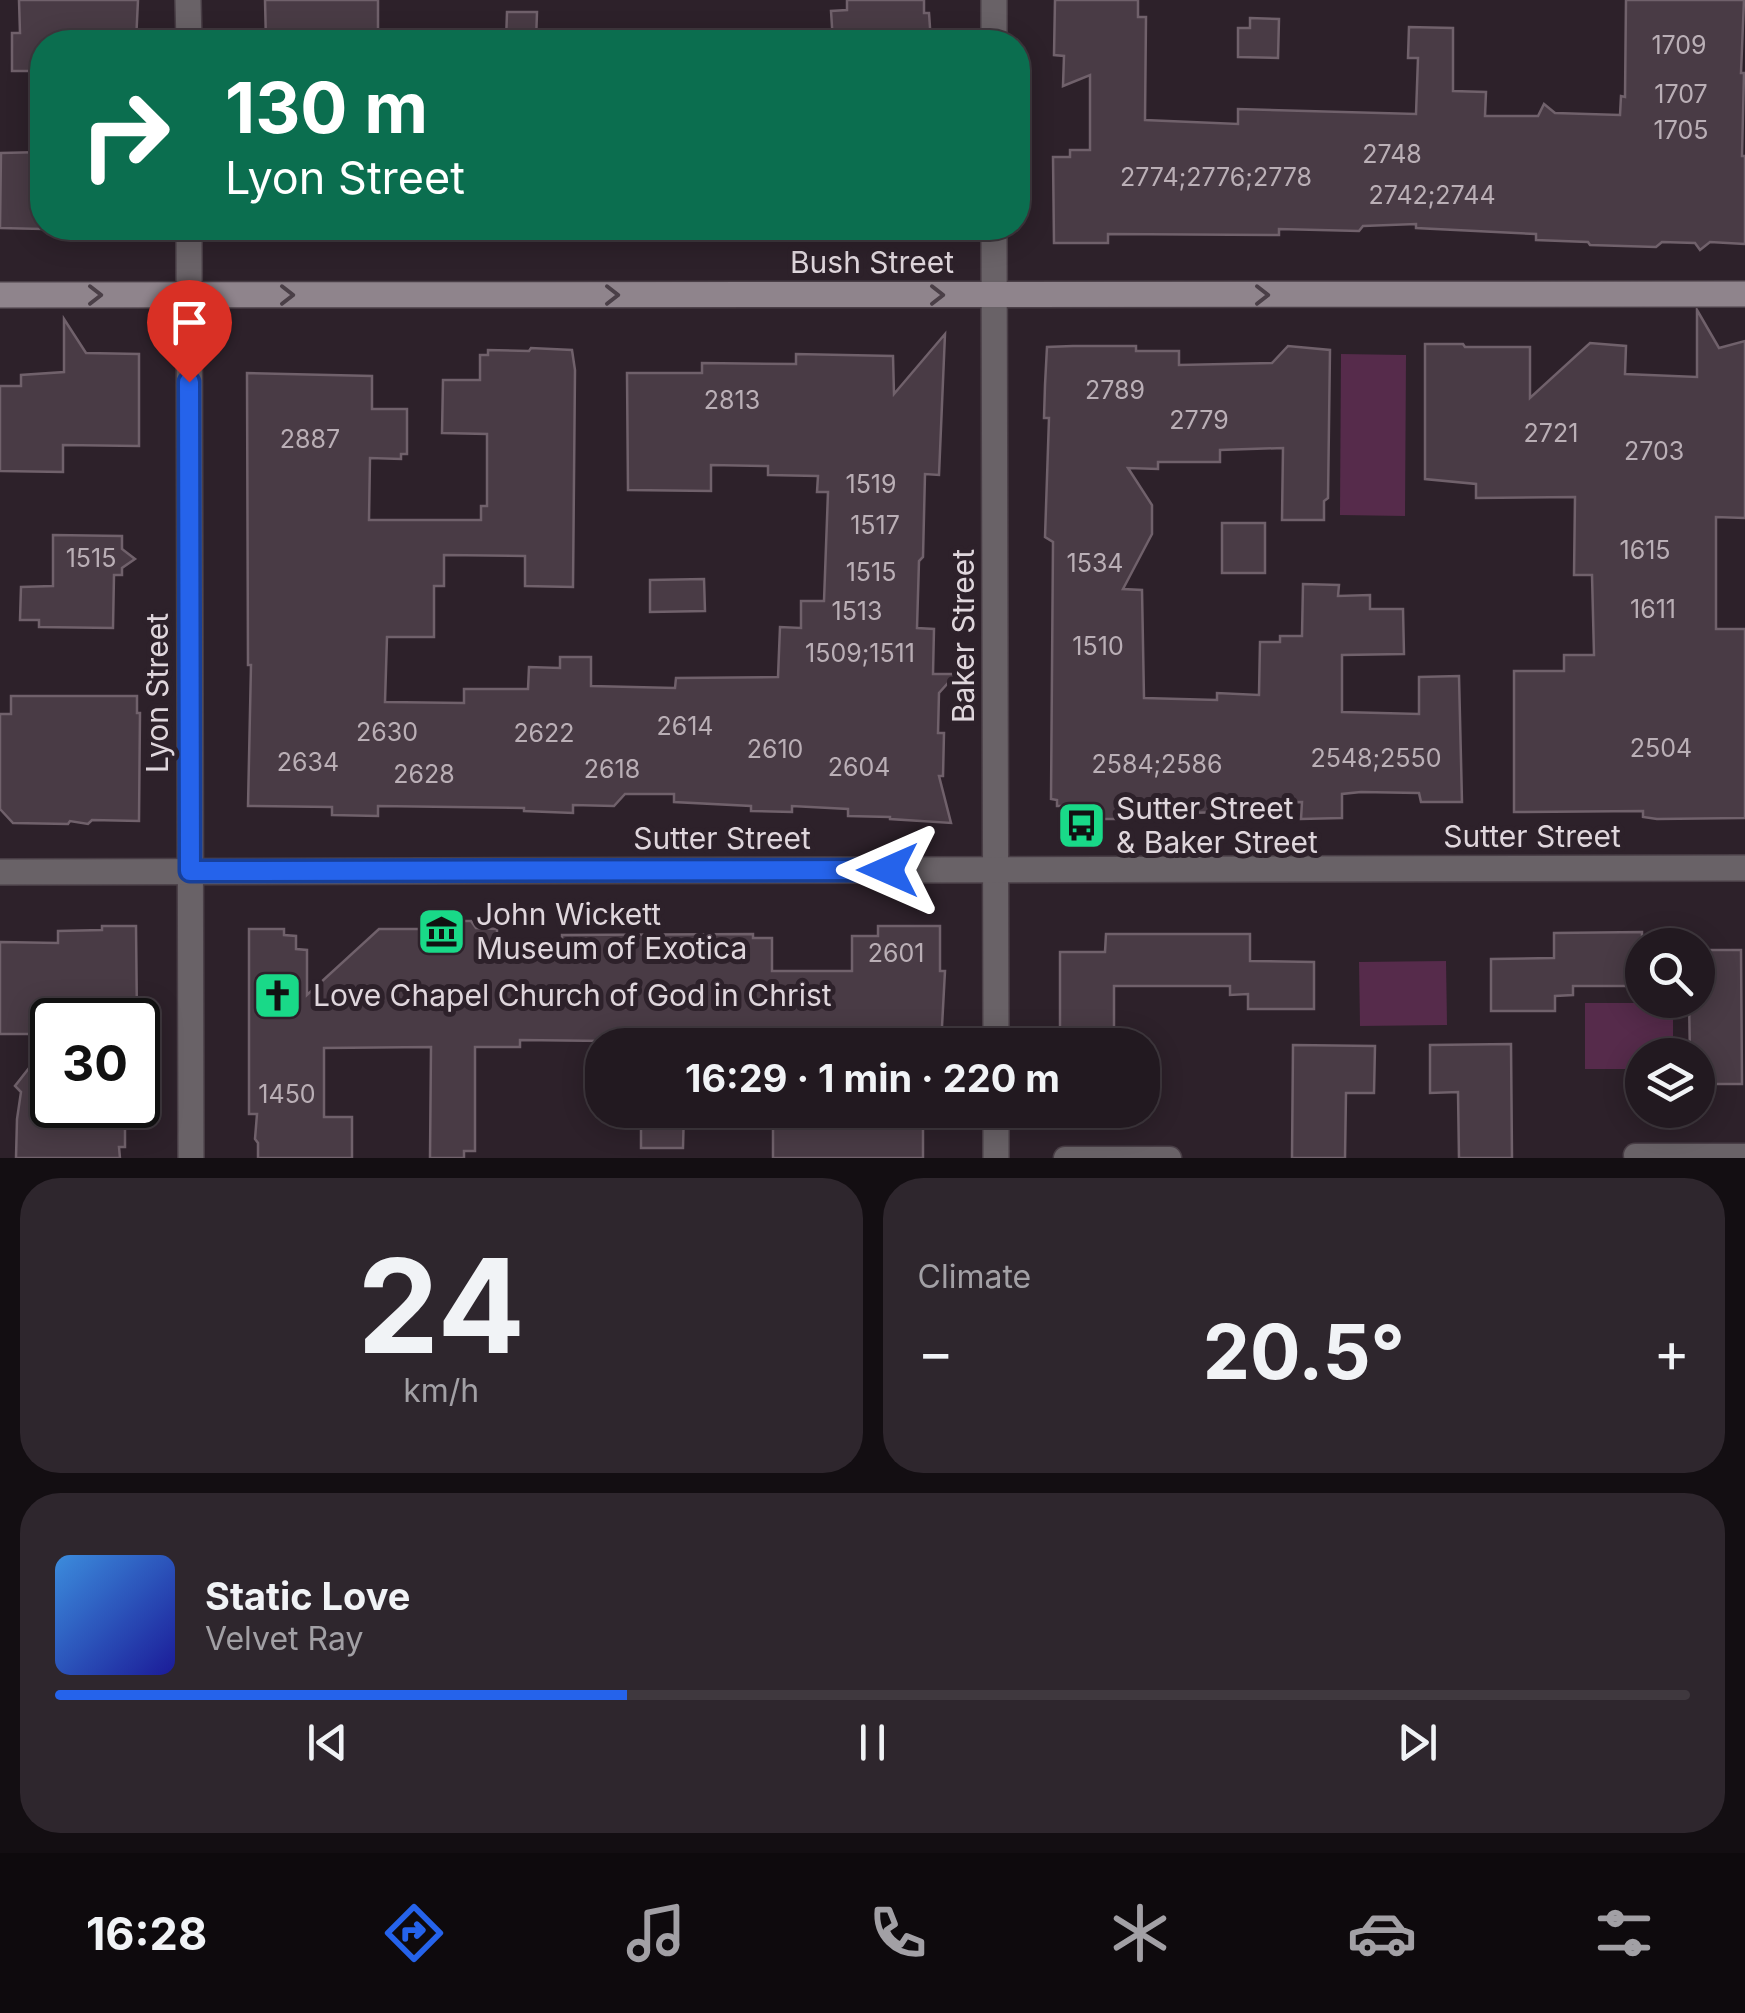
<!DOCTYPE html>
<meta charset="utf-8">
<style>
body{margin:0;font-family:Inter,sans-serif;background:#2e262d;color:#f1f3f6;height:100vh;display:flex;flex-direction:column;font-size:38px;white-space:nowrap}
*{box-sizing:border-box;margin:0}
p{font-size:32px;color:#a2a0a5}
.icon{flex:none;width:55px;height:55px;fill:none;stroke:currentColor;stroke-width:2;stroke-linecap:round;stroke-linejoin:round}
.map{position:relative;height:1158px;overflow:hidden}
.details{display:flex;flex-direction:column;gap:20px;padding:20px;background:#130e12;flex:1}
.details>*{flex:none}
.top-card{position:absolute;left:30px;top:30px;width:1000px;height:210px;border-radius:40px;box-shadow:0 5px 25px #0003,0 0 0 2px #3f383e;background:#0b6e4f;color:#fff;overflow:hidden}
.buttons{position:absolute;left:1625px;top:928px;display:grid;gap:20px}
.buttons a{display:grid;place-items:center;width:90px;height:90px;border-radius:50%;background:#221920;box-shadow:0 5px 25px #0003,0 0 0 2px #3f383e;font-size:50px}
.speed{position:absolute;left:30px;top:998px;display:flex;gap:20px;font-size:50px;font-weight:700;text-align:center}
.speed>*{display:grid;place-content:center;width:130px;height:130px;border-radius:50%;background:#221920;box-shadow:0 5px 25px #0003,0 0 0 2px #3f383e;line-height:1}
.speed .limit{border:5px solid #111;border-radius:15px;background:#fff;color:#111}
.pin{position:absolute;display:grid;place-items:center;width:85px;height:85px;color:#fff;margin:-102px -42px;border-radius:50% 50% 50% 0;rotate:-45deg;box-shadow:0 0 10px #0007}
.pin .icon{rotate:45deg}
.me{position:absolute;width:110px;margin:-55px;rotate:270deg;stroke-linejoin:round;filter:drop-shadow(0 0 8px #0008)}
.turn{display:flex;align-items:center;gap:35px;height:210px;padding:0 30px;font-size:45px}
.turn .icon{width:130px;height:130px;stroke-width:2.5}
.turn b{display:block;font-size:70px;line-height:85px}
.big{font-size:75px;font-weight:700;line-height:1.1}
.details .card{flex:1;display:flex;flex-direction:column;justify-content:center;gap:15px;min-width:0;padding:0 35px;border-radius:40px;background:#2e262d}
.details .dial{align-items:center;gap:0}
.dial b{font-size:130px;line-height:1}
.song{display:flex;align-items:center;gap:30px}
.cover{width:120px;height:120px;border-radius:15px;background:linear-gradient(135deg,hsl(210 70% 55%),hsl(240 70% 35%))}
.played{height:10px;border-radius:5px;background:linear-gradient(90deg,#2563eb 35%,#3f383e 35%)}
.keys{display:flex;justify-content:space-around;direction:ltr}
.heat{display:flex;justify-content:space-between;align-items:center;font-size:55px;direction:ltr}
.details .tiles{flex:1;display:grid;gap:20px;grid-template-columns:1fr 1fr}
.card:last-child{grid-column:span 2}
.trip{position:absolute;left:585px;top:1028px;width:575px;height:100px;border-radius:40px;background:#221920;box-shadow:0 5px 25px #0003,0 0 0 2px #3f383e;font-weight:700;line-height:100px;text-align:center}
.tabs{display:flex;height:160px;justify-content:space-around;align-items:center;background:#0e0a0d;color:#a2a0a5}
.tabs .icon{width:70px;height:70px}
.tabs .on{color:#2563eb}
.tabs b{font-size:45px;color:#f1f3f6}
.map>svg:first-child{display:block}
.green{fill:#562b4b}
.building{fill:#493b45;stroke:#70616b;stroke-width:2.5}
.lines{fill:none;stroke-linecap:round;stroke-linejoin:round}
.service-casing{stroke:#493e46;stroke-width:25}
.minor-casing{stroke:#493e46;stroke-width:28}
.secondary-casing{stroke:#493e46;stroke-width:28}
.service{stroke:#696267;stroke-width:22}
.minor{stroke:#696267;stroke-width:25}
.secondary{stroke:#8f848c;stroke-width:25}
.oneway{stroke:#4a3f47}
.route-casing{stroke:#184099;stroke-width:25}
.route{stroke:#2563eb;stroke-width:18}
.labels{text-anchor:middle;dominant-baseline:central;stroke-width:10;stroke-linejoin:round;paint-order:stroke}
.number-label{font-size:25px;fill:#baafb6}
.street-label{font-size:30px;fill:#dfd6dc;stroke:#2d212a}
.poi-label{font-size:30px;fill:#dfd6dc;stroke:#2d212a;text-anchor:start}
</style>
<div class="map">
<svg width="1745" height="1158" viewBox="0 0 1745 1158">
<rect width="100%" height="100%" fill="#2d212a"/>
<!-- green -->
<g class="green">
<path d="M1341,354L1406,355L1405,516L1340,515Z"/>
<path d="M1446,961L1447,1025L1360,1026L1359,962Z"/>
<path d="M1585,1003H1673V1048L1644,1049L1642,1069H1585Z"/>
</g>
<!-- building -->
<g class="building">
<path d="M19,0H138L136,42H42V71H12V33H20Z"/>
<path d="M265,0H378V42H266Z"/>
<path d="M847,0H924V13H929L931,42H833L831,11L847,10Z"/>
<path d="M1055,0H1138V17H1146L1145,120L1238,124V109L1416,114L1418,58H1408L1409,27L1453,28V91L1486,92L1485,116H1538L1544,104L1555,113L1620,115L1621,96L1625,97L1626,0H1744L1741,73H1744L1742,156H1745V244L1710,242L1700,250L1695,243L1662,242L1656,247L1590,245L1588,242L1536,240V234L1416,228V224L1363,226L1359,231L1279,229V235L1108,234V243H1054L1053,157H1070V150H1090V75L1063,86L1064,56L1054,55Z"/>
<path d="M507,12H537L536,42H506Z"/>
<path d="M1250,18L1279,19L1278,58L1238,57V28H1250Z"/>
<path d="M42,152V229L0,228L1,153Z"/>
<path d="M1697,310L1719,348L1745,341V518L1716,517V629H1745V818L1657,819L1643,817V811L1514,812V671H1564V655H1594L1592,575H1574L1575,497L1476,498V484L1425,479V344H1463L1465,347H1530V398L1590,343L1626,346L1625,374L1697,377Z"/>
<path d="M64,319L86,353L139,354V446L63,445V472L0,471V386H21V375L64,372Z"/>
<path d="M945,334L939,475L925,474L923,557L919,561L917,628L934,629L933,674H956L939,693L938,733H944L943,776H939L951,823L890,819V817L848,816V809L792,806V812L751,811V806L674,802V794H625L614,806L573,805V813L524,811V808L378,806V816L332,815V807L248,806L251,665H248L247,373L372,376V409H407V454H401V459L370,458L369,520H481V506H487V434L442,433L443,380H480V355H488V350L529,351L531,348L572,350L575,370L573,587L525,586V556L444,555V586H434V637H387L385,702L464,703V689H528L529,667L560,668V657H591V686L675,688L676,678L778,677L780,627L801,628V601H824L828,492H817L818,476L768,475V466L711,465V491L628,490L627,373H702V363L796,364V354L893,356L894,394Z"/>
<path d="M1073,346H1136V351H1179V365L1272,363L1288,346L1330,350L1328,498L1324,501V520H1282L1283,448L1220,450V462H1158V469L1128,468L1152,505V534L1123,589L1142,590L1144,698L1217,700V693L1259,695L1260,642H1280V636H1302L1303,584L1339,585L1338,596L1370,595V609H1403L1404,654L1342,655V712L1419,714V677L1459,676L1462,802H1421L1419,793L1361,792L1342,794V818L1301,819L1302,802L1230,803V812L1134,814L1128,819H1099L1085,806H1057V800L1051,799L1053,542L1045,537L1049,418H1044L1045,385L1047,347Z"/>
<rect x="1222" y="523" width="43" height="50"/>
<path d="M53,535L122,536V549L135,559L122,568V575H114L113,628L39,627V620H20L21,587L53,586Z"/>
<path d="M704,579L705,611L650,612V580Z"/>
<path d="M11,696H137V713H140L139,821L92,820L88,824L70,821L68,824L13,823L0,809V714H11Z"/>
<path d="M432,921H471L476,928L497,929V945L562,946V935L753,934V938H772V971H852V936H878V926H940V971H945L941,1045H730V1042L607,1045V1041L520,1040V1047H475V1151H464V1158H430L431,1047L324,1048V1117H352V1158H258V1143L255,1139L257,1114H249V929H284V935L296,936V949L307,950V995L379,929H432Z"/>
<path d="M102,926H136L137,1020H51V1034H0V942L58,943V931L102,930Z"/>
<path d="M1642,932V986H1573V995L1555,996V1011H1491V959L1554,958V933Z"/>
<path d="M1106,934H1250V961L1314,962V1009H1248V994L1230,995V986H1114V1045H1060V952H1105Z"/>
<path d="M1698,950H1741L1742,1084H1698V1055H1690L1689,1000H1698Z"/>
<path d="M51,1040L52,1105H125V1147H119L120,1158H16L17,1119L21,1092L15,1086Z"/>
<path d="M1511,1044L1512,1158H1459L1458,1092L1430,1093V1045Z"/>
<path d="M1293,1045L1375,1046L1374,1093H1346L1345,1158H1292Z"/>
<path d="M641,1110H684L683,1148H641Z"/>
<rect x="773" y="1110" width="150" height="48"/>
</g>
<g class="lines">
<defs>
<g id="service">
<path d="M1635,1155H1745"/>
<path d="M1065,1158H1170"/>
</g>
<g id="minor">
<path d="M188,0L189,42"/>
<path d="M994,0V42"/>
<path d="M189,228L191,1158"/>
<path d="M994,228L996,1045"/>
<path d="M0,872L1745,868"/>
<path d="M996,1110V1158"/>
</g>
<path id="secondary" d="M0,295L1745,294"/>
</defs>
<!-- service casing -->
<use href="#service" class="service-casing"/>
<!-- minor casing -->
<use href="#minor" class="minor-casing"/>
<!-- secondary casing -->
<use href="#secondary" class="secondary-casing"/>
<!-- service -->
<use href="#service" class="service"/>
<!-- minor -->
<use href="#minor" class="minor"/>
<!-- secondary -->
<use href="#secondary" class="secondary"/>
</g>
<!-- one-way arrows -->
<defs><path id="oneway-chevron" d="M-2-3.5L2.5 0L-2 3.5" fill="none" stroke-width="1.6" stroke-linecap="round" stroke-linejoin="round" transform="scale(2.5)"/></defs>
<g class="oneway">
<use href="#oneway-chevron" transform="translate(95 295)"/>
<use href="#oneway-chevron" transform="translate(287 295)"/>
<use href="#oneway-chevron" transform="translate(612 295)"/>
<use href="#oneway-chevron" transform="translate(937 295)"/>
<use href="#oneway-chevron" transform="translate(1262 295)"/>
</g>
<g class="lines">
<defs>
<path id="route" d="M189,382L190,871L888,870"/>
</defs>
<!-- route casing -->
<use href="#route" class="route-casing"/>
<!-- route -->
<use href="#route" class="route"/>
</g>
<!-- icons -->
<defs>
<symbol id="bus-square" viewBox="-11 -11 22 22"><rect x="-9" y="-9" width="18" height="18" rx="4" fill="#19d988" stroke="#2d212a"/><path d="M-5-6H5V4H4V6H2V4H-2V6H-4V4H-5ZM-3.5-4V0h7V-4ZM-3.5 1.2v1.5H-2V1.2ZM2 1.2v1.5H3.5V1.2Z" fill="#111"/></symbol>
<symbol id="museum-square" viewBox="-11 -11 22 22"><rect x="-9" y="-9" width="18" height="18" rx="4" fill="#19d988" stroke="#2d212a"/><path d="M0-6L6-3V-2H-6V-3ZM-5-1h2V3h-2ZM-1-1h2V3h-2ZM3-1h2V3H3ZM-6 4H6V6H-6Z" fill="#111"/></symbol>
<symbol id="church-square" viewBox="-11 -11 22 22"><rect x="-9" y="-9" width="18" height="18" rx="4" fill="#19d988" stroke="#2d212a"/><path d="M-1.2-6h2.4v3.5h3.3v2.4h-3.3V6h-2.4V-.1h-3.3v-2.4h3.3Z" fill="#111"/></symbol>
</defs>
<g fill-rule="evenodd">
<use href="#bus-square" x="1054" y="798" width="55" height="55"/>
<use href="#museum-square" x="414" y="904" width="55" height="55"/>
<use href="#church-square" x="250" y="968" width="55" height="55"/>
</g>
<g class="labels">
<!-- number labels -->
<g class="number-label">
<text x="1679" y="45">1709</text>
<text x="1681" y="94">1707</text>
<text x="1681" y="130">1705</text>
<text x="1392" y="154">2748</text>
<text x="1216" y="177">2774;2776;2778</text>
<text x="1432" y="195">2742;2744</text>
<text x="1115" y="390">2789</text>
<text x="732" y="400">2813</text>
<text x="1199" y="420">2779</text>
<text x="1551" y="433">2721</text>
<text x="310" y="439">2887</text>
<text x="1654" y="451">2703</text>
<text x="871" y="484">1519</text>
<text x="875" y="525">1517</text>
<text x="1645" y="550">1615</text>
<text x="91" y="558">1515</text>
<text x="1095" y="563">1534</text>
<text x="871" y="572">1515</text>
<text x="1653" y="609">1611</text>
<text x="857" y="611">1513</text>
<text x="1098" y="646">1510</text>
<text x="860" y="653">1509;1511</text>
<text x="685" y="726">2614</text>
<text x="387" y="732">2630</text>
<text x="544" y="733">2622</text>
<text x="1661" y="748">2504</text>
<text x="775" y="749">2610</text>
<text x="1376" y="758">2548;2550</text>
<text x="308" y="762">2634</text>
<text x="1157" y="764">2584;2586</text>
<text x="859" y="767">2604</text>
<text x="612" y="769">2618</text>
<text x="424" y="774">2628</text>
<text x="896" y="953">2601</text>
<text x="287" y="1094">1450</text>
</g>
<!-- street labels -->
<g class="street-label">
<text x="872" y="262">Bush Street</text>
<text transform="translate(963 636) rotate(-90)">Baker Street</text>
<text transform="translate(157 693) rotate(-90)">Lyon Street</text>
<text x="1532" y="836">Sutter Street</text>
<text x="722" y="838">Sutter Street</text>
</g>
<!-- poi labels -->
<g class="poi-label">
<text x="1116" y="808">Sutter Street<tspan x="1116" dy="34">&amp; Baker Street</tspan></text>
<text x="476" y="914">John Wickett<tspan x="476" dy="34">Museum of Exotica</tspan></text>
<text x="313" y="995">Love Chapel Church of God in Christ</text>
</g>
</g>
</svg>
<div class="buttons">
<a><svg class="icon" aria-label="search" viewBox="0 0 24 24"><circle cx="10" cy="10" r="6"/><path d="M15 15l6 6"/></svg></a>
<a><svg class="icon" aria-label="layers" viewBox="0 0 24 24"><path d="M12 4l9 5-9 5-9-5zM3 14l9 5 9-5"/></svg></a>
</div>
<div class="speed"><div class="limit">30</div></div>
<div class="pin" style="left:189px;top:382px;background:#d93025"><svg class="icon" aria-label="arrive" viewBox="0 0 24 24"><path d="M6 21V4h12l-3 4 3 4H6"/></svg></div>
<svg class="me" style="left:888px;top:870px" viewBox="-20 -20 40 40"><path d="M0-17L14 15 0 8-14 15z" fill="#2563eb" stroke="#fff" stroke-width="4"/></svg>
<div class="trip">16:29 · 1 min · 220 m</div>
<div class="top-card">
<div class="turn"><svg class="icon" aria-label="right" viewBox="0 0 24 24"><path d="M7 20v-9h11M14 6l5 5-5 5"/></svg><div><b>130 m</b>Lyon Street</div></div>
</div>
</div>
<section class="details">
<div class="tiles">
<div class="card dial"><b>24</b><p>km/h</p></div>
<div class="card"><p>Climate</p>
<div class="heat"><a>−</a><b class="big">20.5°</b><a>+</a></div>
</div>
<div class="card">
<div class="song"><i class="cover"></i><div><b>Static Love</b><p>Velvet Ray</p></div></div>
<div class="played"></div>
<div class="keys"><svg class="icon" aria-label="previous" viewBox="0 0 24 24"><path d="M18 5L8 12l10 7zM5 5v14"/></svg><svg class="icon" aria-label="pause" viewBox="0 0 24 24"><path d="M8 5v14M16 5v14"/></svg><svg class="icon" aria-label="next" viewBox="0 0 24 24"><path d="M6 5l10 7-10 7zM19 5v14"/></svg></div>
</div>
</div>
</section>
<nav class="tabs">
<b>16:28</b>
<svg class="icon on" aria-label="directions" viewBox="0 0 24 24"><path d="M12 3l9 9-9 9-9-9zM9 14v-3h6M13 9l2 2-2 2"/></svg>
<svg class="icon" aria-label="music" viewBox="0 0 24 24"><path d="M9 18V5l10-2v13"/><circle cx="6" cy="18" r="3"/><circle cx="16" cy="16" r="3"/></svg>
<svg class="icon" aria-label="phone" viewBox="0 0 24 24"><path d="M5 4h4l2 5-3 2q2 4 5 5l2-3 5 2v4C11 20 4 13 5 4z"/></svg>
<svg class="icon" aria-label="climate" viewBox="0 0 24 24"><path d="M12 3v18M4 7l16 10M4 17L20 7"/></svg>
<svg class="icon" aria-label="car" viewBox="0 0 24 24"><path d="M5 17H2v-5l4-1 3-4h7l3 4 3 1v5h-3M9 17h6M6 11h13"/><circle cx="7" cy="17" r="2"/><circle cx="17" cy="17" r="2"/></svg>
<svg class="icon" aria-label="filters" viewBox="0 0 24 24"><path d="M4 7h16M4 17h16"/><circle cx="9" cy="7" r="2"/><circle cx="15" cy="17" r="2"/></svg>
</nav>
